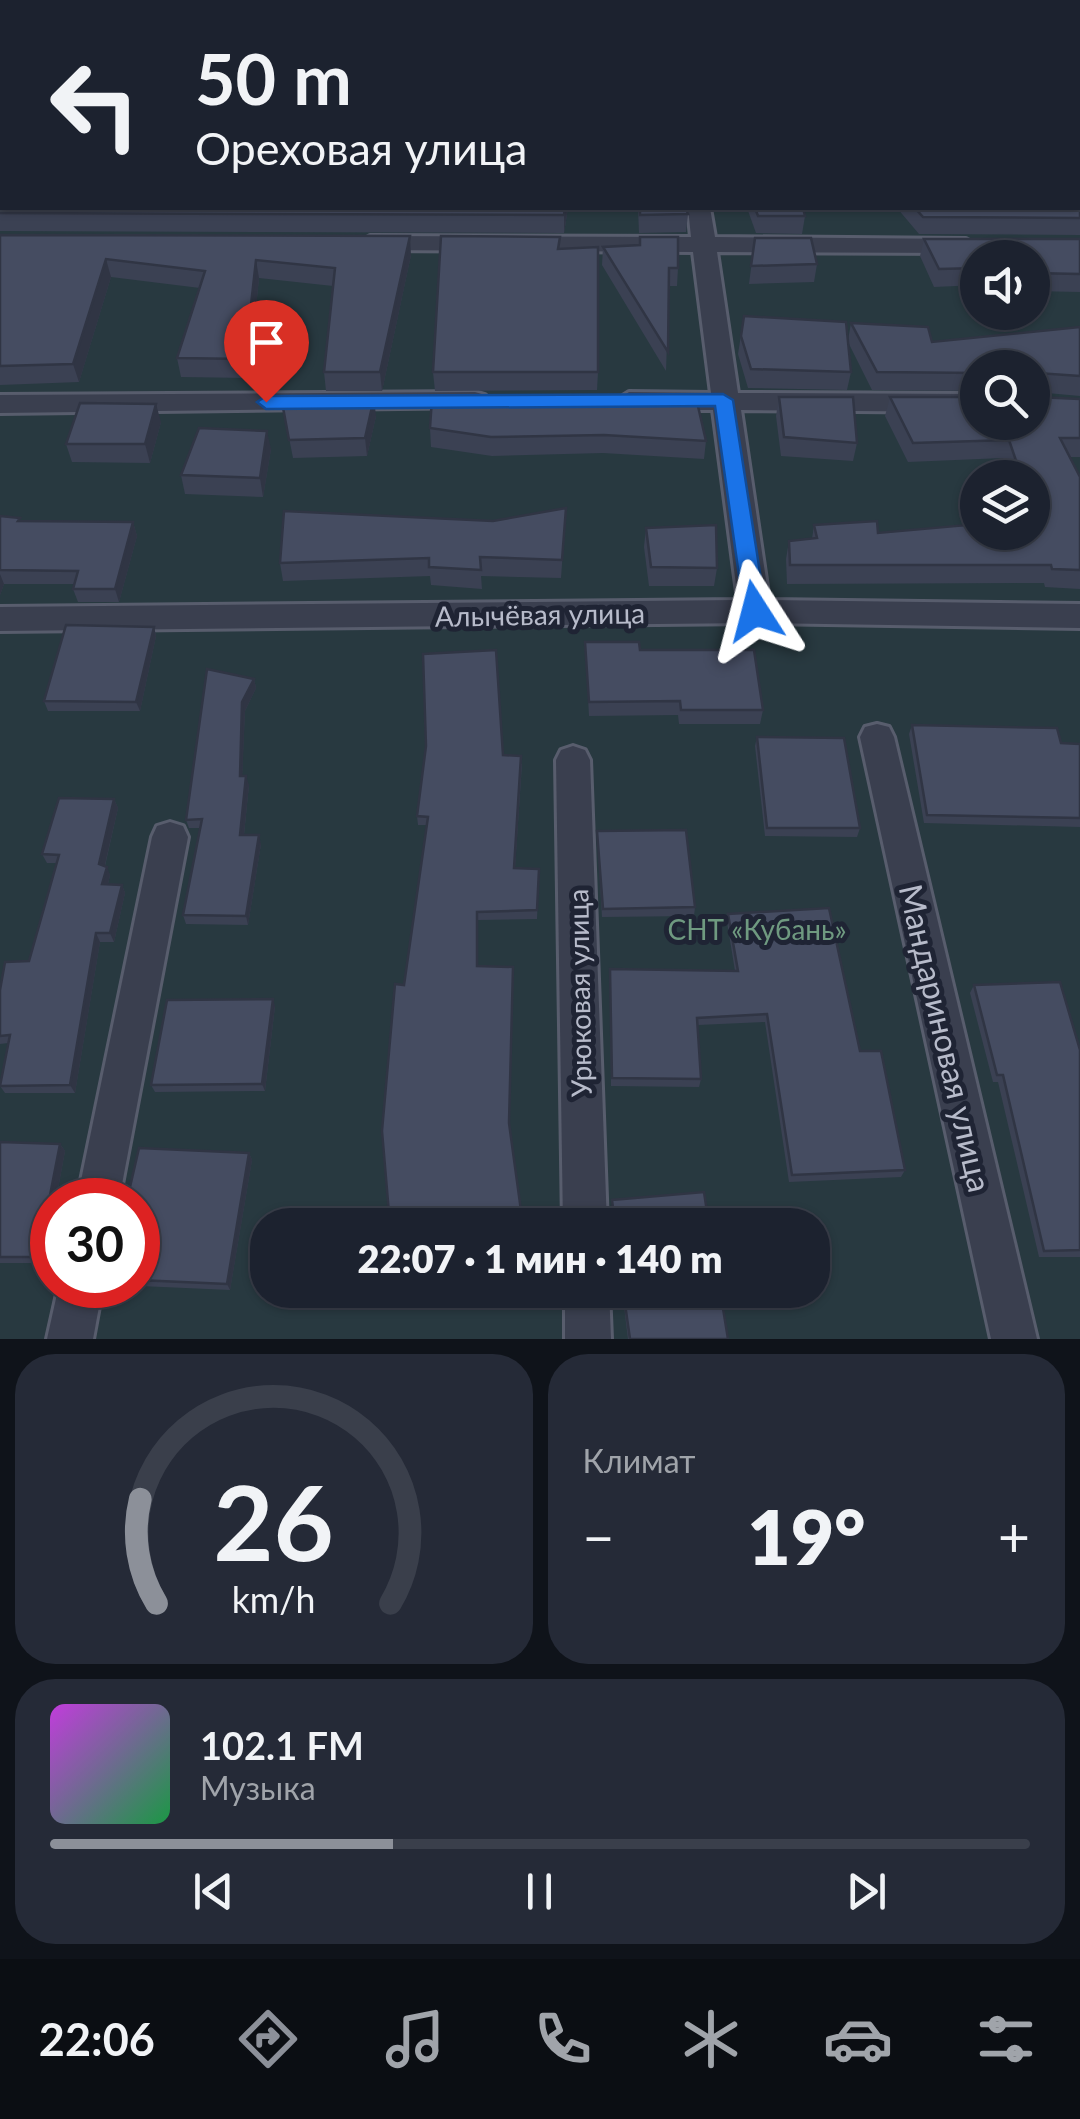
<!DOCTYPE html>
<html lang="ru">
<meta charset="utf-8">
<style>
body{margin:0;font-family:Lato,sans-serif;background:#252a37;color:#f1f3f6;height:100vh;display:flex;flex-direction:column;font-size:38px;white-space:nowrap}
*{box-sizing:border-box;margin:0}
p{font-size:32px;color:#a0a4aa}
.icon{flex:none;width:55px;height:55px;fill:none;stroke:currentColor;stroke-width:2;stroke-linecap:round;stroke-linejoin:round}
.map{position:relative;height:1339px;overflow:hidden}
.side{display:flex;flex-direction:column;gap:15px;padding:15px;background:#0f131a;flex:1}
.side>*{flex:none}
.banner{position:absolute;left:0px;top:0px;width:1080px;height:210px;box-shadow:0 2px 8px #0004,0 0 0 2px #3a3f4b;background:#1c222f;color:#f1f3f6;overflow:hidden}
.buttons{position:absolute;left:960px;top:240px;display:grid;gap:20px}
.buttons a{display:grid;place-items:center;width:90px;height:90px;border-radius:50%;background:#1c222f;box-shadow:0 2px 8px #0004,0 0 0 2px #3a3f4b;font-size:50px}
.speed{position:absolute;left:30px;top:1178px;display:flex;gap:20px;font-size:50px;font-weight:700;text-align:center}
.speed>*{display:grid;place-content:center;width:130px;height:130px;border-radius:50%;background:#1c222f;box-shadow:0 2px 8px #0004,0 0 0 2px #3a3f4b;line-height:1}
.speed .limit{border:15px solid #d22;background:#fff;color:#111}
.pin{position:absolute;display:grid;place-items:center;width:85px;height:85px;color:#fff;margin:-102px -42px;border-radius:50% 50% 50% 0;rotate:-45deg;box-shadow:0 0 10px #0007}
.pin .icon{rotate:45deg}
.me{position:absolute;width:110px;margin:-55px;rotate:351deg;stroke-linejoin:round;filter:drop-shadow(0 0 8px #0008)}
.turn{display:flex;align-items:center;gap:35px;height:210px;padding:0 30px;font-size:45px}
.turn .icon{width:130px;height:130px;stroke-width:2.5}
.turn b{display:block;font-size:70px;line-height:85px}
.big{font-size:75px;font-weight:800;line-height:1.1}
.side .card{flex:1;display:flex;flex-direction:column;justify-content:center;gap:15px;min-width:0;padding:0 35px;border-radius:40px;background:#252a37}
.side .dial{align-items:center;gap:0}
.dial svg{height:260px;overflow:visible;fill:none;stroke:#3a3f4b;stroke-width:7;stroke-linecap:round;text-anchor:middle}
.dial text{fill:#f1f3f6;stroke:none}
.song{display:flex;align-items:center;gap:30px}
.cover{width:120px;height:120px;border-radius:15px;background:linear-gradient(135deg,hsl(290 70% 55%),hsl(140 70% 35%))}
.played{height:10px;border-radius:5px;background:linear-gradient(90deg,#8c9099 35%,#3a3f4b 35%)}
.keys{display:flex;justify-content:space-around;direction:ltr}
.heat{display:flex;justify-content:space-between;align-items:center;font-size:55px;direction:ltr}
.side .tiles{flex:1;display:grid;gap:15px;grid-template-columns:1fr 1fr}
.card:last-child{grid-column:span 2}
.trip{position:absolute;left:250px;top:1208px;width:580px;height:100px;border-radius:40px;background:#1c222f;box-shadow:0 2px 8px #0004,0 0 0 2px #3a3f4b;font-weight:800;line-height:100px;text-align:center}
.menu{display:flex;height:160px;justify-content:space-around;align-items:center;background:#0b0e13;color:#a0a4aa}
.menu .icon{width:70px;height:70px}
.menu .active{color:#8c9099}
.menu b{font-size:45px;color:#f1f3f6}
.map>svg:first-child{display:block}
.green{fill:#283940;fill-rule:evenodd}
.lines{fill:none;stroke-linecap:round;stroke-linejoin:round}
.street-casing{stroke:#585d6d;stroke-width:6}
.street{fill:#3a3f4f;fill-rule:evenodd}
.wall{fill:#3b4153}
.shaded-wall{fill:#303544}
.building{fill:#454c61;stroke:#303544;stroke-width:2.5}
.route{fill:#1a73e8;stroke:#114b97;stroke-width:2.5}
.labels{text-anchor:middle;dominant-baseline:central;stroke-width:10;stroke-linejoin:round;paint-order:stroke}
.street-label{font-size:28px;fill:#b7bbca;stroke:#1f2434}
.park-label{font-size:28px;fill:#6f9a80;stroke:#1f2434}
.near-street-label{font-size:32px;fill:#b7bbca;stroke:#1f2434}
</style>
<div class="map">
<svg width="1080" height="1339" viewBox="0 0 1080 1339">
<rect width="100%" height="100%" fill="#262d3f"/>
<!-- green -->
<path class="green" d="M0,0H1080V1339H0ZM2,2H1078V208H2ZM978,258H1032V312H978ZM978,368H1032V422H978ZM978,478H1032V532H978ZM52,1200H138V1285H52ZM268,1225H812V1290H268Z"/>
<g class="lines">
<defs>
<g id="street">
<path d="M665,0H685V2H666Z"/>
<path d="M2,9V21L0,22V10Z"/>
<rect x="1078" y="9" width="2" height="12"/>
<path d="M688,208H710L715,237L966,239L978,246L966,253L717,252L738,393L978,394V412L741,410L769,600L1080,604V628L755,623L0,631V607L738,600L713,410H629L615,401L629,392L711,393L693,252L370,250L358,243L370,236L691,237Z"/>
<path d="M475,392L485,395L489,401L485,407L0,413V395Z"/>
<path d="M877,724L889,727L894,737L1037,1339H991L860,737L865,727Z"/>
<path d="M573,746L585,750L590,760L607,1225H563L556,760L561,750Z"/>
<path d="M170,822L183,826L188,837L119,1200H77L152,837L157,826Z"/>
<path d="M59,1285H103L93,1339H47Z"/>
<path d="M565,1290H609L611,1339H565Z"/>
</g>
</defs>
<!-- street casing -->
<use href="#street" class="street-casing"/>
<!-- street -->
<use href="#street" class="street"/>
</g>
<!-- wall -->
<g class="wall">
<path d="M0,62L2,208H568L564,233L0,231Z"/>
<path d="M1080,68V235L919,234L897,208H1078Z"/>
<path d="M638,208H686L688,214L686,232L639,233Z"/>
<path d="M747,208H803L805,216L802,234L756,233Z"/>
<path d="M0,235L411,255L382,391H326L324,372L333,286L259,278L249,378L181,377L177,358L200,288L111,277L79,382L0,385Z"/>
<path d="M755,238L817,264L814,282L749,284Z"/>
<path d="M924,239H1080V292L1032,291V258H978V285L934,287L920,256Z"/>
<path d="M603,247L678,268L677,286H669L666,371L602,265Z"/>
<path d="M560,249L598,372L597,390L435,391L433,372Z"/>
<path d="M744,316L848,340L851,323L932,342L1080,327V396L1036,392V397L1080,399V457H1070L1080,477V589L1045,587L1044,583L787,584L786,559L789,541L812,539L814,525L878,533L1032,532V478H1009L1003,458L908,462L885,416L890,397L978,422L1032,368H978V391L872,390L848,342L851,372L847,390L748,388L738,354Z"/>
<path d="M779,397L857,443L853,461L781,456L776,416Z"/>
<path d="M432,398L706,441L704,459L603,453L492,456L431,447L430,428Z"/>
<path d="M282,402L376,416L367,456L293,458Z"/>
<path d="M161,422L150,463L72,462L66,444Z"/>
<path d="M271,449L263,497L185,494L181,475Z"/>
<path d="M566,508L561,578L481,576L482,589L431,585L430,576L283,581L280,563Z"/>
<path d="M0,516L22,521L133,522L137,536L119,602H78L73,589L75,584H4L0,595Z"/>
<path d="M646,528L717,568L714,586H649L644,547Z"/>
<path d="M154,627L156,636L140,711H48L44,701Z"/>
<path d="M585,642L640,650L763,710L760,724H679L678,715L589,716Z"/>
<path d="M254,679L256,688L245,711L242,776L249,785L244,835L261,844L248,925L186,924L183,915L200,828H189L186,820Z"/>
<path d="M912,725L1061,743L1080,744V827L924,823L909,734Z"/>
<path d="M757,737L860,828L857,837L765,836L755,746Z"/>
<path d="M503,755L522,764L515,868L539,869L537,919L477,920V966L510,1125L404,985L427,825H418L417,816Z"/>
<path d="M114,799L118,808L105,866L110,875L108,884L122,885L125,893L114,942H100L75,1093H5L0,1086L8,1043L0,1044V990L29,961L56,863H47L42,854Z"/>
<path d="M597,831L695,907L694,916L602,917Z"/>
<path d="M728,914L860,1051L905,1170L901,1177L789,1182L765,1022L698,1025L701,1079L699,1087L611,1086L610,977L735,971L727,922Z"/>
<path d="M974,985L1080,1050V1257H1039L998,1082H993L970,993Z"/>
<path d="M275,1006L265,1091L155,1092L151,1085Z"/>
<path d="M0,1142L60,1144L65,1151L56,1200H52L43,1263H0Z"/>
<path d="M249,1153L252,1160L230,1290L118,1285H138V1200Z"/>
<path d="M622,1290H720L728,1339H628Z"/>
</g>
<!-- shaded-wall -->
<g class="shaded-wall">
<path d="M565,208H568L564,233V215Z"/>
<path d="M410,236L411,255L382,391L380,372Z"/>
<path d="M106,259L111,277L79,382L73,364Z"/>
<path d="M256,260L259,278L249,378L245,359Z"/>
<path d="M374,398L376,416L367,456L365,438Z"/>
<path d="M156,404L161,422L150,463L145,444Z"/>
<path d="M267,431L271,449L263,497L260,478Z"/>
<path d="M133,522L137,536L119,602L115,589Z"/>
<path d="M0,574L4,584L0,595Z"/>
<path d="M154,627L156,636L140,711L136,702Z"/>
<path d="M254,679L256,688L245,711L242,785L240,776L242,702Z"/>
<path d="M246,776L249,785L243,844L240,835Z"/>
<path d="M114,799L118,808L103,873L99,864Z"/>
<path d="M259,835L261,844L248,925L246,916Z"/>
<path d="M107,867L110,875L106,893L102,884Z"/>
<path d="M122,885L125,893L114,942L110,933Z"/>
<path d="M96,933L100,942L75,1093L70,1085Z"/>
<path d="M273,999L275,1006L265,1091L262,1084Z"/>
<path d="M60,1144L65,1151L56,1200H52V1215L43,1263L38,1257Z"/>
<path d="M249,1153L252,1160L230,1290L227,1284Z"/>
</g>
<!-- building -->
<g class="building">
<rect x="58" y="0" width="408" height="2"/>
<rect x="548" y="0" width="53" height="2"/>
<path d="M738,0H909L910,2H700Z"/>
<path d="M0,62H2V208H565L564,215L0,213Z"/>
<path d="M1078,68H1080V218L923,217L915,208H1078Z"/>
<path d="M640,208H686L688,214L640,215Z"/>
<path d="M755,208H803L805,216H758Z"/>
<path d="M0,235L410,236L380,372H324L335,268L256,260L245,359L177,358L205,271L106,259L73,364L0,366Z"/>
<path d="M441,236L560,237L558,249L598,247V372H433Z"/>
<path d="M640,237H678V268H669L668,352L603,247L640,245Z"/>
<path d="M755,238H811L817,264L751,266Z"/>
<path d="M924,239H1080V274L1032,273V258H978V268L939,269Z"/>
<path d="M744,316L846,322L851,372L751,369L741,336Z"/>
<path d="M851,323L928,327L932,342L1080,327V376L1038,373L1036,397L1080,399V438H1060L1080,477V570L1052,569L1051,565H790L789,541L817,538L814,525L877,521L878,533L978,524V532H1032V519H1036L1032,510V478H1022L1009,440L913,443L890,397H978V422H1032V368H978V373L877,372Z"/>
<path d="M605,397L697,402L706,441L604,435L491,437L430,428L432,398Z"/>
<path d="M779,397H853L857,443L784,437Z"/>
<path d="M321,398H374L365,438L289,440L282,402L321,403Z"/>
<path d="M80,403L156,404L145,444H66Z"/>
<path d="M199,428L267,431L260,478L181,475Z"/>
<path d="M566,508L562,560L480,557L481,570L429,567V558L280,563L284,511L493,521Z"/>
<path d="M0,516L20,518L18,521L133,522L115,589H73L78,571L0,570Z"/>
<path d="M716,525L717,568L651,567L646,528Z"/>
<path d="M66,625L154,627L136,702L44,701Z"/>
<path d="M585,642H639L640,650H754L763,710H681L680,701L589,702Z"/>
<path d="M496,650L503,755L521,756L514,868L539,869L537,910L477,912V966L513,967L509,1123L523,1225H390L382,1131L395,984L404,985L428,817L417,816L426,746L423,654Z"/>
<path d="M207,669L254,679L242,702L240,776H246L240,835H259L246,916L183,915L202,819L186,820Z"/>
<path d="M912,725L1057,728L1061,743L1080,744V818L927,815Z"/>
<path d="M757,737L844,738L860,828H767Z"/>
<path d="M59,798L114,799L99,864L107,867L102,884L122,885L110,933H96L70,1085L0,1086L10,1035L0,1036V990L5,962L29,961L59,855L42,854Z"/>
<path d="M686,830L695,907L603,909L597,831Z"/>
<path d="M829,908L860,1051H881L905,1170L792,1175L767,1014L697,1018L701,1079L612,1078L610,969L738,971L728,914Z"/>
<path d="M1060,982L1080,1050V1250L1044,1251L1003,1075H997L974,985Z"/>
<path d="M273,999L262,1084L151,1085L167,1000Z"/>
<path d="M0,1142L60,1144L38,1257H0Z"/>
<path d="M139,1148L249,1153L227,1284L138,1280V1200H127Z"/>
<path d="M704,1192L709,1225H615L612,1200Z"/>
<path d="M623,1290H720L728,1339H630Z"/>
</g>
<!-- route -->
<path class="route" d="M723,394L733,400L766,611L755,619L744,611L715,406L266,409L257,402L266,396Z"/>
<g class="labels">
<!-- street labels -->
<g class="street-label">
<text transform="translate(540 614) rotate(-1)">Алычёвая улица</text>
<text transform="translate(579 993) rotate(-91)">Урюковая улица</text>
</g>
<!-- park labels -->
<g class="park-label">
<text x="757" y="929">СНТ «Кубань»</text>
</g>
<!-- near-street labels -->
<g class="near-street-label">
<text transform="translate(946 1038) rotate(77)">Мандариновая улица</text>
</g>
</g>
</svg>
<div class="buttons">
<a><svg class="icon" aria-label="sound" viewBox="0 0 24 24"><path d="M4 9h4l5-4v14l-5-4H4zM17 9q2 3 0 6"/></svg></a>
<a><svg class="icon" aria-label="search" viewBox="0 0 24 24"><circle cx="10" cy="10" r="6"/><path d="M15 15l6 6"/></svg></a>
<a><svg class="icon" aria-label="layers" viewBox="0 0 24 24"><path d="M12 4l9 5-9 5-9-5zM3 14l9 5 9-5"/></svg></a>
</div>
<div class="speed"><div class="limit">30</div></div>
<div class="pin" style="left:266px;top:402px;background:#d93025"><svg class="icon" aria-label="arrive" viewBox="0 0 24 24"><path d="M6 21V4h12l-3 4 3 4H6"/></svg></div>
<svg class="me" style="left:755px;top:611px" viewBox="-20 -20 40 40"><path d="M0-17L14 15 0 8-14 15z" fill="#1a73e8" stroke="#fff" stroke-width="4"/></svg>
<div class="trip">22:07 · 1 мин · 140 m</div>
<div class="banner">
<div class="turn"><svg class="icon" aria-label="left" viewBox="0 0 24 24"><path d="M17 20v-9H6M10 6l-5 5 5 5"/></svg><div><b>50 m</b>Ореховая улица</div></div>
</div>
</div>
<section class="side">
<div class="tiles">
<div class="card dial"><svg viewBox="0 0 100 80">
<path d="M14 69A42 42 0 1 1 86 69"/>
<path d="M14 69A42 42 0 0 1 9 37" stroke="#8c9099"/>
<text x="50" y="56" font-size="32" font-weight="700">26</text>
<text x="50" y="72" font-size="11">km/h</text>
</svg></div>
<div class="card"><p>Климат</p>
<div class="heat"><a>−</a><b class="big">19°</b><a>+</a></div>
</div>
<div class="card">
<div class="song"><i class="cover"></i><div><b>102.1 FM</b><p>Музыка</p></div></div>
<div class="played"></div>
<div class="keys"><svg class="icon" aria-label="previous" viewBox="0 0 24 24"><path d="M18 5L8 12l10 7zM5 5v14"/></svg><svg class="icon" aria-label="pause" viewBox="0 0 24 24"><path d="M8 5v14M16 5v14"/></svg><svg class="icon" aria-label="next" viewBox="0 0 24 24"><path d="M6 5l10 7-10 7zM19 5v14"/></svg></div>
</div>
</div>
</section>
<nav class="menu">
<b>22:06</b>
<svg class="icon active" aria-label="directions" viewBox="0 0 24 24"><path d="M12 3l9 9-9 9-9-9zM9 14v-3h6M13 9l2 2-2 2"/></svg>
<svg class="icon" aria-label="music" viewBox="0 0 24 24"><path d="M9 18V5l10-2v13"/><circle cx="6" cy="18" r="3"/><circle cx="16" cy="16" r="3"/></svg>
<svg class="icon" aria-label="phone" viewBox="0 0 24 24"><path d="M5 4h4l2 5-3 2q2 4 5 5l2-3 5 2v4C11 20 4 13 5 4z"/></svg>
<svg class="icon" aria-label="climate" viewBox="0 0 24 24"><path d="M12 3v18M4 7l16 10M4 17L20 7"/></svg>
<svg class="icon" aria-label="car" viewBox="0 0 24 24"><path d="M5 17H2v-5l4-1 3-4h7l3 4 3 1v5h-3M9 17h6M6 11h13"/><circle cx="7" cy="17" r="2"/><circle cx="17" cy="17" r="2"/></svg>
<svg class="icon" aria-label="filters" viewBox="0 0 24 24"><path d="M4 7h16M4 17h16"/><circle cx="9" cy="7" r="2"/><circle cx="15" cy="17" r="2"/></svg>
</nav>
